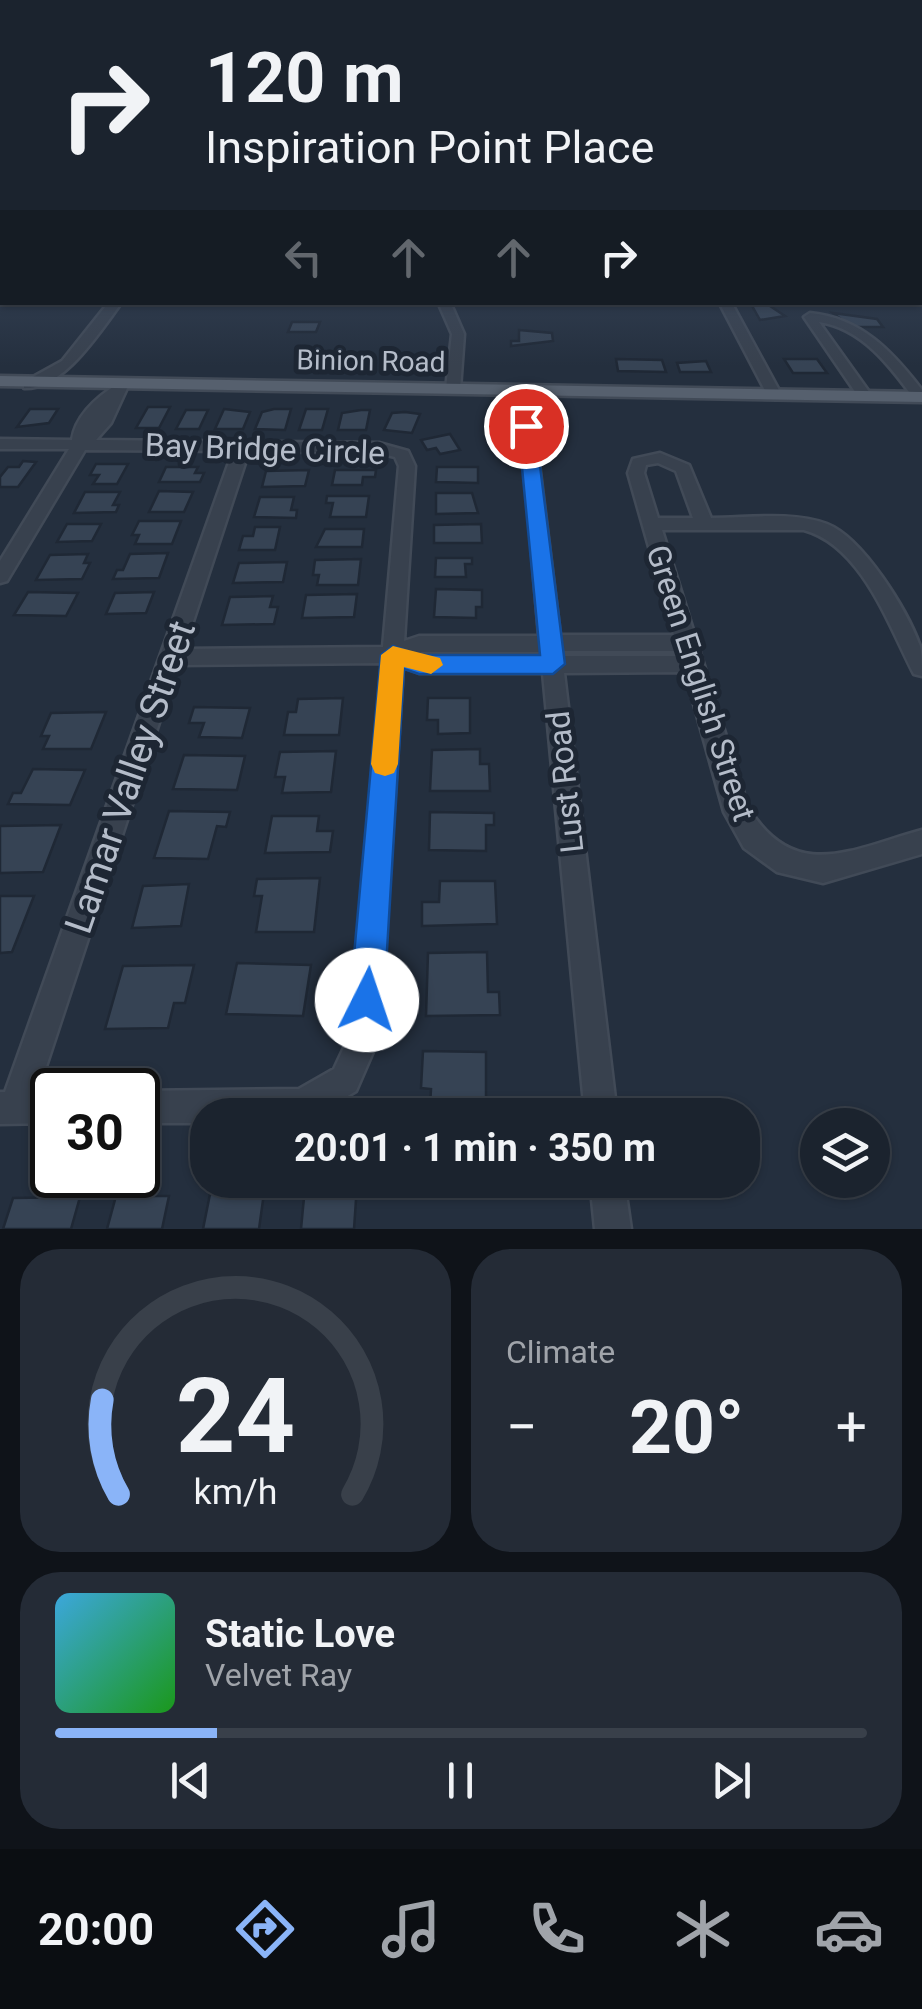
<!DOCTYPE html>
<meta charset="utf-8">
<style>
body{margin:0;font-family:Roboto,sans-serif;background:#242b36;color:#f1f3f6;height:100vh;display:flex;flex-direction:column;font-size:38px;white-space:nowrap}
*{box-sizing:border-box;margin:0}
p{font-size:32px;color:#a0a4aa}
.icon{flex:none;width:55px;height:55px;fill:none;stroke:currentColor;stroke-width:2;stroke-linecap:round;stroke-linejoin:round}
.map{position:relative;height:1229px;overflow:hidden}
.drawer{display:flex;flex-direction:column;gap:20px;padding:20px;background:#0f1319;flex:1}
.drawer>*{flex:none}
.top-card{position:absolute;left:0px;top:0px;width:922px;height:305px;box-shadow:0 2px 8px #0004,0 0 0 2px #39404a;background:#1b232e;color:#f1f3f6;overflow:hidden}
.buttons{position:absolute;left:800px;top:1108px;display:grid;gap:20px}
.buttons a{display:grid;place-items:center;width:90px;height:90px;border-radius:50%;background:#1b232e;box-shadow:0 2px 8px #0004,0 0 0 2px #39404a;font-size:50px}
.speed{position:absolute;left:30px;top:1068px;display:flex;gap:20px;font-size:50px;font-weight:700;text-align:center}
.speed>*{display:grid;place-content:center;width:130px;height:130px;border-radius:50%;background:#1b232e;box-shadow:0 2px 8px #0004,0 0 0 2px #39404a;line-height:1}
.speed .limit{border:5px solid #111;border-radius:15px;background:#fff;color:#111}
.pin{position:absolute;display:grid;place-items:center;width:85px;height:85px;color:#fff;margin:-42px;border:5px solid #fff;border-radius:50%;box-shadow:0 2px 10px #0007}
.me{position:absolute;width:110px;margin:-55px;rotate:4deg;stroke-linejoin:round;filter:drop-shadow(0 0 8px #0008)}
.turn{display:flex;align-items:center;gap:35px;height:210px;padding:0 40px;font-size:45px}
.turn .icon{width:130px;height:130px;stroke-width:2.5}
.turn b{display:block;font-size:70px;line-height:85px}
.lanes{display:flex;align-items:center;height:95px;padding:0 40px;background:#0003;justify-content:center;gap:50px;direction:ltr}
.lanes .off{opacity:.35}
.big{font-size:75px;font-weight:700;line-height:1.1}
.drawer .widget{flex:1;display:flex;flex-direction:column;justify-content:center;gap:15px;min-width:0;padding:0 35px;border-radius:40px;background:#242b36}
.drawer .dial{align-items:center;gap:0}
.dial svg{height:260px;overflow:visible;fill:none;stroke:#39404a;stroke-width:7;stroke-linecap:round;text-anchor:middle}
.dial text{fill:#f1f3f6;stroke:none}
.song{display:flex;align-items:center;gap:30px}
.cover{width:120px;height:120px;border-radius:15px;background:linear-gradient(135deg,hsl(200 70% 55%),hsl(120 70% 35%))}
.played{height:10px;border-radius:5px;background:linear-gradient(90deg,#8ab4f8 20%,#39404a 20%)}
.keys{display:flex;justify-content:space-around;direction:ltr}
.heat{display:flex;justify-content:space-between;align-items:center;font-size:55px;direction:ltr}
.drawer .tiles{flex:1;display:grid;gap:20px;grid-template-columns:1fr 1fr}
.widget:last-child{grid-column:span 2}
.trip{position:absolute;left:190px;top:1098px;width:570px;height:100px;border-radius:40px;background:#1b232e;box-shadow:0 2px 8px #0004,0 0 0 2px #39404a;font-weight:700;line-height:100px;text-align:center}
.dock{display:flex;height:160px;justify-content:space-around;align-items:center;background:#0b0e12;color:#a0a4aa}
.dock .icon{width:70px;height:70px}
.dock .on{color:#8ab4f8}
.dock b{font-size:45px;color:#f1f3f6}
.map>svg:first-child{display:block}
.building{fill:#364354;stroke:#1f2835;stroke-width:2.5}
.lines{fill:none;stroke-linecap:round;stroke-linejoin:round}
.minor-casing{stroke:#414a57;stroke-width:5}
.major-casing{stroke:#414a57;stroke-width:5}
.minor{fill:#38414e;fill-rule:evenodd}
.major{fill:#56606e;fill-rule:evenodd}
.route{fill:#1a73e8;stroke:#114b97;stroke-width:2.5}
.slow{fill:#f59e0b}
.labels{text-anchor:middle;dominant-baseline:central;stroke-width:10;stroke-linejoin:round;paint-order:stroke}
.far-street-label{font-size:28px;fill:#b4bcc9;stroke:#1d2633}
.street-label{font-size:32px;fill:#b4bcc9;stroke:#1d2633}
.near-street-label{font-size:38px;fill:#b4bcc9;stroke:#1d2633}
</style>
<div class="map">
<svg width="922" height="1229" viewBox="0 0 922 1229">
<rect width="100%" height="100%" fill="#242f3e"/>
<!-- building -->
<g class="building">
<path d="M751,304H767L785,316L760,320Z"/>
<path d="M833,313L877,319L883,327H851Z"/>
<path d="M292,322H320L316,332H288Z"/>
<path d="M519,330L552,333L553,341L511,346V341H519Z"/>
<path d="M616,359L662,360L666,372L618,371Z"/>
<path d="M784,359H817L827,373H793Z"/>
<path d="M706,361L711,372H680L677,363Z"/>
<path d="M148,407H170L159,428H136Z"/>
<path d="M30,409H58L49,423L17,427Z"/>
<path d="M224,409L250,412L243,429H215Z"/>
<path d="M274,409H291L285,430L255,429L262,412Z"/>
<path d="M306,409H328L322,430H299Z"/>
<path d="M186,410H208L199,429H176Z"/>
<path d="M361,410H370L366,430H338L342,413Z"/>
<path d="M405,412L420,414L412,433L384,430L392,413Z"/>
<path d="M450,434L460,450L440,454L436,448L427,450L421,440Z"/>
<path d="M23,461L36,462L18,487H0V477L8,467H19Z"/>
<path d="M96,464H128L117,484H93L99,475H90Z"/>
<path d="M166,467H198L195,473H204L200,482H159Z"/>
<path d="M437,467H478V483L436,482Z"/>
<path d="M309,470L305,486L262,487L266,471Z"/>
<path d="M335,470H376L375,477H363L362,485H332Z"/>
<path d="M159,491L193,492L184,512H149Z"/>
<path d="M85,492H120L113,505H119L116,512L74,513Z"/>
<path d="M436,493H472L478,513L436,514Z"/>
<path d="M327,496H369L366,517H330L333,503H326Z"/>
<path d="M260,497H294L291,510H297L296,518L254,517Z"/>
<path d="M139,521H181L172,544H135L139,535H132Z"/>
<path d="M67,524H101L92,541L57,542Z"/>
<path d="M481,524L482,543H434V525Z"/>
<path d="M255,527H280L275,550H239L243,536H253Z"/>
<path d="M325,529H364L362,547H316Z"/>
<path d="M168,553L159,578L113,579L117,570H123L130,554Z"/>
<path d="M88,554L84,563H90L82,579L36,580L50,555Z"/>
<path d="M436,558H472V564H465L466,577H435Z"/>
<path d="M361,559L358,585H317L319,575H313L315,560Z"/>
<path d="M287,562L283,582L233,583L239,563Z"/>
<path d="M436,589L482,590V607H476V618L434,617Z"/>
<path d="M28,592L78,593L66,616L14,615Z"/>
<path d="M154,592L146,613L106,614L115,593Z"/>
<path d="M357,594L354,617L302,618L306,595Z"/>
<path d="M273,596L270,607H278L274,624L222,625L230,597Z"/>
<path d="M343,698L339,735H284L288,712H296L298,699Z"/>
<path d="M428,698H470V733L438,734V720H427Z"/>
<path d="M194,707L250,708L242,738L199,737L204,723H189Z"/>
<path d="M106,712L91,749H43L49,736H41L51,713Z"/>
<path d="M480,749V764H489L490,791H430L432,750Z"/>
<path d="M336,751L331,792L282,793L285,777H275L280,752Z"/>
<path d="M184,755L245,756L237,790L173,789Z"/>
<path d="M33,769L85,770L70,805L8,804L13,793H21Z"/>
<path d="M169,811L230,812L226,827L217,826L208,859L154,858Z"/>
<path d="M430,812L494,813V825H486V851L429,850Z"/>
<path d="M272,816H319L317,831H333L330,852L265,853Z"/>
<path d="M61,825L43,872L0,873V826Z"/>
<path d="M320,878L314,932H256L262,896H254L257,879Z"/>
<path d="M440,881H495L497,924L422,926V902H439Z"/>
<path d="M189,884L181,926L132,928L143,886Z"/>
<path d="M0,896H34L12,952L0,953Z"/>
<path d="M487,952L488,992H499L500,1015L426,1016L428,953Z"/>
<path d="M237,963L311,965L303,1016L226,1014Z"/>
<path d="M194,965L185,1003H174L168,1028L105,1029L123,966Z"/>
<path d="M423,1051L486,1052V1108L430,1107L431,1089L421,1088Z"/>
<path d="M357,1185L354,1229H301L305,1187Z"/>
<path d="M264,1193L259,1229H203L210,1194Z"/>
<path d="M116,1196H169L162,1229H107Z"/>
<path d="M80,1197L71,1229H3L13,1198Z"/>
</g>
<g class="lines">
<defs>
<g id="minor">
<path d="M2,194V200L0,201V195Z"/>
<rect x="920" y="226" width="2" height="8"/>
<path d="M109,302H122C100,331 64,390 24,388V382L62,361Z"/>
<path d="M438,302H450L464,334L460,389L453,393L446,389L452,334Z"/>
<path d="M719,302H731L781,394L779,397L767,394Z"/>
<path d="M810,313C861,318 892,351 922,390V401L915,400C891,367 862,328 819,322L872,396L860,399L804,317Z"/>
<path d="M121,382L128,386L111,423L96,440L379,443L408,451L415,466L404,641L419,636H539L518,387L530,390L560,635H674L628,473L633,459L660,453L689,465L711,518C747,518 792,511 827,524C863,538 907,610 920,646C922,655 922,667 922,676L914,674C889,626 862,546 804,530H662L748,807C795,884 852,849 922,830V854L823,883L777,872L744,848L724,812L685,672L564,673L617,1115H585L543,673H419L403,667L379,1038L356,1091L316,1115H208V1123H138V1091L299,1089L334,1069L349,1037L382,663L178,665L38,1091H52V1123L0,1124V1092H5L233,451L85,450L7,581L0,583V561L69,449H0V439L72,440C76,413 101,394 121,382ZM249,451L379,453L395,457L399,466L383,647L184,649ZM658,463L676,471L693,518H658L644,473L646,465ZM562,651H679L680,656H562ZM421,652H541V656L415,655Z"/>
<path d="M590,1180H624L631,1229H595Z"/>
</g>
<path id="major" d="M0,376L922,392V402L0,386Z"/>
</defs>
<!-- minor casing -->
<use href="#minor" class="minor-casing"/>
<!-- major casing -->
<use href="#major" class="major-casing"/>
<!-- minor -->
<use href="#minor" class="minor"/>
<!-- major -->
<use href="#major" class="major"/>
</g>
<!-- sky -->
<linearGradient id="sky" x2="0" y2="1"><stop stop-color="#141a22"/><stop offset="0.53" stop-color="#3f4d63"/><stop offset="1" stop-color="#3f4d63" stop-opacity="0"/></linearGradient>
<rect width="922" height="366" fill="url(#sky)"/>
<!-- route -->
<path class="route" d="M526,421L535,426L565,664L553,674H419L404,669L384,1000L379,1012L367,1017L355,1012L350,1000L381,655L393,646L419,655H540L518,426Z"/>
<!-- slow -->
<path class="slow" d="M393,646L440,658L443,665L431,674L404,667L398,764L394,773L385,776L375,773L371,764L381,655Z"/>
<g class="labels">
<!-- far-street labels -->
<g class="far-street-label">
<text transform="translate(371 361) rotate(1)">Binion Road</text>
</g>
<!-- street labels -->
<g class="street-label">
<text transform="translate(265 449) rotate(2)">Bay Bridge Circle</text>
<text transform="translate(701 683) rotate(72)">Green English Street</text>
<text transform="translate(565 782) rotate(-96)">Lust Road</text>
</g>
<!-- near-street labels -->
<g class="near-street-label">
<text transform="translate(130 777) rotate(-71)">Lamar Valley Street</text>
</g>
</g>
</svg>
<div class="buttons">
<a><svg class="icon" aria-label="layers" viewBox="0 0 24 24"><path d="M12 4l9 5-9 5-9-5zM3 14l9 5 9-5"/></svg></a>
</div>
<div class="speed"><div class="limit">30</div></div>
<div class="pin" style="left:526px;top:426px;background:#d93025"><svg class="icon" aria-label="arrive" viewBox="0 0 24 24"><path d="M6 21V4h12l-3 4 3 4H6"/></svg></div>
<svg class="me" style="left:367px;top:1000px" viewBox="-20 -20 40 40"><circle r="19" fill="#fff"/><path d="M0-13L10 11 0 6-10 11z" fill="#1a73e8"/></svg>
<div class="trip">20:01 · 1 min · 350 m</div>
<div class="top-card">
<div class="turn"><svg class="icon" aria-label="right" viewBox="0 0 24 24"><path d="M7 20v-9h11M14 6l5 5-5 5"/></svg><div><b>120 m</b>Inspiration Point Place</div></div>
<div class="lanes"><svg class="icon off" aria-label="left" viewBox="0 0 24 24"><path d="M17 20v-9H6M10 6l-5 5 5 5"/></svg><svg class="icon off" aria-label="ahead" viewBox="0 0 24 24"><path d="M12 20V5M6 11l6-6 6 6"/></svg><svg class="icon off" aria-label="ahead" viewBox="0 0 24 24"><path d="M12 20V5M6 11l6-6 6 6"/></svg><svg class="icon" aria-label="right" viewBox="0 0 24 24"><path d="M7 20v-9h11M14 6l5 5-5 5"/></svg></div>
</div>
</div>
<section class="drawer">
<div class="tiles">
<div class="widget dial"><svg viewBox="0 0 100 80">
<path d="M14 69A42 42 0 1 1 86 69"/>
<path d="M14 69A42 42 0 0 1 9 40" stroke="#8ab4f8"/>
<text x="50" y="56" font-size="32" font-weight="700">24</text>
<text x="50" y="72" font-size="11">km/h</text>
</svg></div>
<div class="widget"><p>Climate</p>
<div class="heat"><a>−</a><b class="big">20°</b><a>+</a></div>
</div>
<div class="widget">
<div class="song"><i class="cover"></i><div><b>Static Love</b><p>Velvet Ray</p></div></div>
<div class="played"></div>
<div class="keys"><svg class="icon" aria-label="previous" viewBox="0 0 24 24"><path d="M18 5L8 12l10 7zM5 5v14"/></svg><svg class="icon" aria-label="pause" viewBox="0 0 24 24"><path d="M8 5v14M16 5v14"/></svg><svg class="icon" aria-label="next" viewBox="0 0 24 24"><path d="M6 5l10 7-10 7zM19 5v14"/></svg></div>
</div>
</div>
</section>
<nav class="dock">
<b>20:00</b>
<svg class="icon on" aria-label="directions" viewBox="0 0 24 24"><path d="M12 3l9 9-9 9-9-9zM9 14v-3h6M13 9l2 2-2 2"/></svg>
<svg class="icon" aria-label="music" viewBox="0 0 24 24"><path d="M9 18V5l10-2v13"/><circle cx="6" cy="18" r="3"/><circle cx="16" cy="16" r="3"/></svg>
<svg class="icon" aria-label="phone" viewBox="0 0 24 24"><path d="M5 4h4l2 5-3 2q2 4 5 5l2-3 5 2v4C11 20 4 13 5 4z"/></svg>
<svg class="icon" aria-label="climate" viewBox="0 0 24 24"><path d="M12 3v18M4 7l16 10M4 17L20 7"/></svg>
<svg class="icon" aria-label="car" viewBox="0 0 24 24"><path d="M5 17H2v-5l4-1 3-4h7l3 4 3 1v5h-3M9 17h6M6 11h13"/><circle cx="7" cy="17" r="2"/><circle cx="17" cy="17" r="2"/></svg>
</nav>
